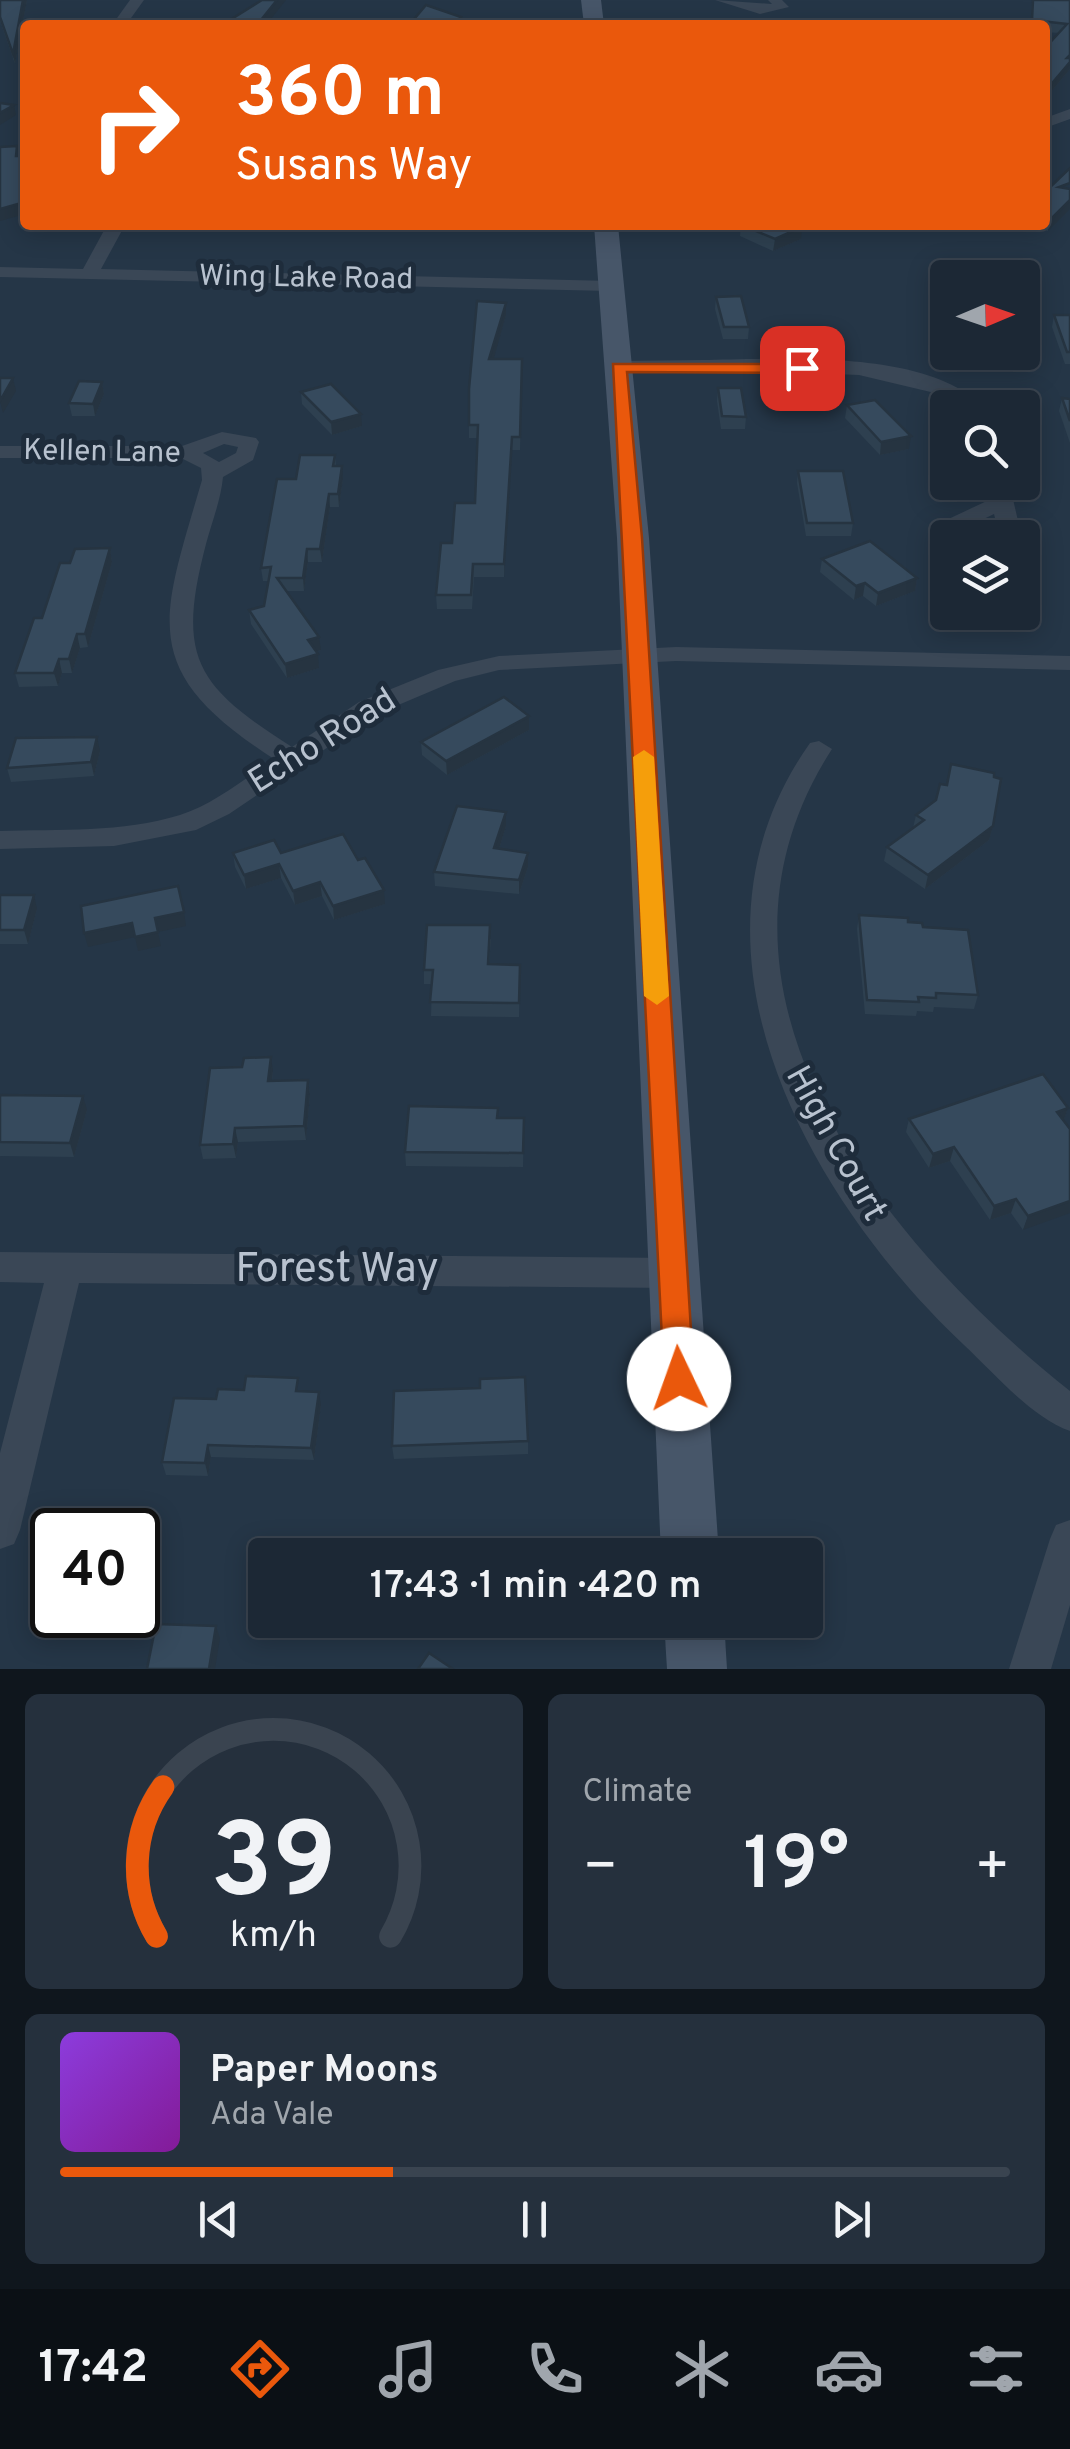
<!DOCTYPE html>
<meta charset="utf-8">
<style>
body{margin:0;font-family:Overpass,sans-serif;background:#25303d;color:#f1f3f6;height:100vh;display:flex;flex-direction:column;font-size:38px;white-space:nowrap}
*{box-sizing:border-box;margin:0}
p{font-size:32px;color:#a0a6ad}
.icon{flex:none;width:55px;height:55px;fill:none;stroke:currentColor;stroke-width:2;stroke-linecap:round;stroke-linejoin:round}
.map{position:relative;height:1669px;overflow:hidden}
.details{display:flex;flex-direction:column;gap:25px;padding:25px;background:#0f161d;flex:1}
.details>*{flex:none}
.banner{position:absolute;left:20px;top:20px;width:1030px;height:210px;border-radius:10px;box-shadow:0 5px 25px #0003,0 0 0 2px #3a4450;background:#ea580c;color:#fff;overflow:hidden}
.needle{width:65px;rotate:88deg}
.fabs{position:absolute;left:930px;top:260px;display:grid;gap:20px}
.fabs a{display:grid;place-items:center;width:110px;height:110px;border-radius:10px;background:#1c2835;box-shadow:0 5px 25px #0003,0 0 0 2px #3a4450;font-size:50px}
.speed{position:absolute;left:30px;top:1508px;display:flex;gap:20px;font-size:50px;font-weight:700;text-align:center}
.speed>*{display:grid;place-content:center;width:130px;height:130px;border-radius:50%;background:#1c2835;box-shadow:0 5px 25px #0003,0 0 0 2px #3a4450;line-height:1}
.speed .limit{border:5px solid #111;border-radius:15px;background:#fff;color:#111}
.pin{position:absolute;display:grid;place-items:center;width:85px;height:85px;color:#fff;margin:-42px;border-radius:20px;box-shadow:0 5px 15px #0006}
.me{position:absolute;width:110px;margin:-55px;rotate:357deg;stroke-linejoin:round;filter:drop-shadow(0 0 8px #0008)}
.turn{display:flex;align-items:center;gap:35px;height:210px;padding:0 50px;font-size:45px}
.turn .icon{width:130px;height:130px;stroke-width:2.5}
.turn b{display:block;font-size:70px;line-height:85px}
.big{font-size:75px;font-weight:600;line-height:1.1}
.details .card{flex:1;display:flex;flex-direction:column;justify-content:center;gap:15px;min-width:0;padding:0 35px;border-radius:15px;background:#25303d}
.details .dial{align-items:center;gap:0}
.dial svg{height:260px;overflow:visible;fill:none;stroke:#3a4450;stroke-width:7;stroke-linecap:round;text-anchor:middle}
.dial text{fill:#f1f3f6;stroke:none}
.song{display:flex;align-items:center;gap:30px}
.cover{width:120px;height:120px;border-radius:15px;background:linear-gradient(135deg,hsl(270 70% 55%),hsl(290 70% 35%))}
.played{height:10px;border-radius:5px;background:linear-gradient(90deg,#ea580c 35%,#3a4450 35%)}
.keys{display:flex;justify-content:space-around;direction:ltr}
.heat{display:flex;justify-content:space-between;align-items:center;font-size:55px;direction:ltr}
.details .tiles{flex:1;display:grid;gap:25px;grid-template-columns:1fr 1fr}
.card:last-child{grid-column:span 2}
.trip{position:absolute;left:248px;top:1538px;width:575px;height:100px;border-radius:10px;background:#1c2835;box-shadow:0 5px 25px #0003,0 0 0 2px #3a4450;font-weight:600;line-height:100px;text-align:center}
.tabs{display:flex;height:160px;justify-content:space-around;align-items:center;background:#0b1015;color:#a0a6ad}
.tabs .icon{width:70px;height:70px}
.tabs .selected{color:#ea580c}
.tabs b{font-size:45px;color:#f1f3f6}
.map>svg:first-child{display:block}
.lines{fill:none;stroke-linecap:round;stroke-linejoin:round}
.street{fill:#3a4756;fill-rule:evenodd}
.secondary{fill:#475669;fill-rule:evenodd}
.wall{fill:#2e4050}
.shaded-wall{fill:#263441}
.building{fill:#364a5d;stroke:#263441;stroke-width:2.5}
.route{fill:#ea580c;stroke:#983908;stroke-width:2.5}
.slow{fill:#f59e0b}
.labels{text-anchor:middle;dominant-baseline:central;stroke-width:10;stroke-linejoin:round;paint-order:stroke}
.far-street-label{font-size:30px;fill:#b8c2cf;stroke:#1e2c3b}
.street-label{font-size:35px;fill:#b8c2cf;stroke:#1e2c3b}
.near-street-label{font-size:42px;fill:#b8c2cf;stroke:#1e2c3b}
</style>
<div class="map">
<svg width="1070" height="1669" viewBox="0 0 1070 1669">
<rect width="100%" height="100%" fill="#253647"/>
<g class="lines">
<!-- street -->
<g class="street">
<path d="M130,0H144L126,25H112Z"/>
<path d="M715,0L772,4L768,0H782L789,7L760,14Z"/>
<path d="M1070,109V119L1045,128V118Z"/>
<path d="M107,225H125L101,269L611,281L620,286L611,291L0,277V267L83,269Z"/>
<path d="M701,360C777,359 928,348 984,408H960L939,394L859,375L753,371L619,373L609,367L619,361Z"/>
<path d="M222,432L256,438L259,442L253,460L223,477C221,499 212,522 206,544C176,658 196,686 292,747L359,702L438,670L499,656L676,647L1070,656V670L676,661L499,670L455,681L377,714L229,814L196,830L114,846L0,849V831C59,829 122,833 180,815C214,804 244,779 274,759C136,670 161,621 202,480L201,468L181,458H0V446H182ZM224,444L238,447L236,453L219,462L203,453Z"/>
<path d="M987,482H1009L1022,538H1000L994,514L959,531L960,538H948V544L941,543L937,528L940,523L991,499Z"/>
<path d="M819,741L832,749C676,991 885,1244 1070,1391V1431C1030,1416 995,1374 964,1345C807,1197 666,946 810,743Z"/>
<path d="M0,1252L673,1258L685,1262L691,1273L685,1284L673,1288L79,1283L20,1530L14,1544L0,1549V1453L44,1283L0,1282Z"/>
<path d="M1070,1520V1605L1051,1669H1009L1050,1539L1056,1525Z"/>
</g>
<!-- secondary -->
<g class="secondary">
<path d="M581,0H601L604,25H584Z"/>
<path d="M594,225H618L649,538L719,1555H661L617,538Z"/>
<path d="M664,1620H724L727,1669H667Z"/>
</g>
</g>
<!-- wall -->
<g class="wall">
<path d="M0,0H27L15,64L0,21Z"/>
<path d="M1032,0H1070V69L1045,99V48L1059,33L1045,32V25H1031Z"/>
<path d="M1070,168L1048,231L1022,225H1045V192Z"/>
<path d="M741,225L801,239L773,251L740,236Z"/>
<path d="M716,297L749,327L748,339H723L715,309Z"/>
<path d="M506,303V315L493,359L522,372L520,450H512L504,577H474L472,609H437L436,595L452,543L475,503L478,438H469V389Z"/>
<path d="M1054,315H1070V364H1065L1052,327Z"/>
<path d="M102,382L104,394L95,416H72L69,403Z"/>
<path d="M718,388L746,417L745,429H721L717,401Z"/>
<path d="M301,392L362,426L332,435L302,404Z"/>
<path d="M1062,398L1070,399V443L1059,411Z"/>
<path d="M847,405L909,449L880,455L845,418Z"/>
<path d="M335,455L336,466L343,479L339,507H330L322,562H308L304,591H287L321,650L316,652L319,668L287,678L251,624L249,610L264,606L268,581H263L261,568L296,479Z"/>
<path d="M798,471L853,523L851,536H806L797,483Z"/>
<path d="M110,548L112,562L88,647L80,648L72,673H62L58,686L19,687L15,673L70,563Z"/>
<path d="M822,559L917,578L915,591L876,606L863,596L854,600L820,572Z"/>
<path d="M529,716V730L447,775L422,755L421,742Z"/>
<path d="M100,751L94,776L11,782L7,768Z"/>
<path d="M506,812V826L499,849L528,853V867L519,894L435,886L434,872Z"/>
<path d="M916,815L993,826L989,840L925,889L884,861L887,847L913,828Z"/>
<path d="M233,853H281L385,904L334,920L322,896L295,905L281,878L246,889L235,867Z"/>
<path d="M0,895L37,909L28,944H0Z"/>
<path d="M859,915L908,922L923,927L978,995L974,1009L934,1007L933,1012L917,1011L916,1016L865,1014L857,929Z"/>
<path d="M491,939L489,964L520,965L519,1017L431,1016L432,984H424V970Z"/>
<path d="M273,1071L272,1081L308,1080L310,1094L306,1140L238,1142L236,1158L203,1159L200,1145Z"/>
<path d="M0,1095L87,1110L74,1157L0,1156Z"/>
<path d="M1068,1108L1023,1230L1011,1213L990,1220L950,1161L929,1168L906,1132L909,1119Z"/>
<path d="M524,1118L523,1167L406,1166L405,1152Z"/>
<path d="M300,1391L321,1405L314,1460L211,1457L208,1476L166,1475L162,1462L216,1399Z"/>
<path d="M528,1441V1454L394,1459L392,1446Z"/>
</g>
<!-- shaded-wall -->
<g class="shaded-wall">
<path d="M23,0H27L15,64L13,54Z"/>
<path d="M277,0H286L266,25H257Z"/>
<path d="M1070,55V69L1045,99V89Z"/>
<path d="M14,105L16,115L0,125V113Z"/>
<path d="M1070,200V209L1048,231L1050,220Z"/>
<path d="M25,202V214L0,221V209Z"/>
<path d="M290,225H331V226L290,230Z"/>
<path d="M802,227L801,239L773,251L775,239Z"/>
<path d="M506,303V315L490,372L489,359Z"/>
<path d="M13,378L16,391L3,413L0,401Z"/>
<path d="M102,382L104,394L95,416L93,404Z"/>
<path d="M361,414L362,426L332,435L331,422Z"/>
<path d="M911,436L909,449L880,455L881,442Z"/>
<path d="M512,437V450L504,577V564Z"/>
<path d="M342,466L343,479L339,507L338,494Z"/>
<path d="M329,494L330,507L322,562L320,549Z"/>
<path d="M110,548L112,562L88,647L85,634Z"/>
<path d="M307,549L308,562L304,591L303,578Z"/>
<path d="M917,578L915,591L876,606L878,593Z"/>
<path d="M865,583L863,596L854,600L856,586Z"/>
<path d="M77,634L80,648L72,673L69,659Z"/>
<path d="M319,637L321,650L309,654L308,640Z"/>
<path d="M318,654L319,668L287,678L285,664Z"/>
<path d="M59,659L62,673L58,686L54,673Z"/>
<path d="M529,716V730L447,775L446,761Z"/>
<path d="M97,737L100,751L94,776L91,762Z"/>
<path d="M506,812V826L495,862L494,848Z"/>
<path d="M993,826L989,840L925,889L928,875Z"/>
<path d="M528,853V867L519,894V880Z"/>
<path d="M279,864L281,878L246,889L244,875Z"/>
<path d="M320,882L322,896L295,905L293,891Z"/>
<path d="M384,890L385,904L334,920L333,906Z"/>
<path d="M34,895L37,909L28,944L24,930Z"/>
<path d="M184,912L186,926L158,932L155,918Z"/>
<path d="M132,923L158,932L161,946L138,951L135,937L88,947L84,933Z"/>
<path d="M271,1057L273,1071L270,1095L268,1081Z"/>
<path d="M308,1080L310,1094L306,1140L304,1126Z"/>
<path d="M83,1096L87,1110L74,1157L70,1143Z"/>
<path d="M1068,1108L1063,1122L1057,1112Z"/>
<path d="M235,1128L238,1142L236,1158L233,1144Z"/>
<path d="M954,1147L950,1161L929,1168L933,1154Z"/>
<path d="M1016,1199L1011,1213L990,1220L994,1206Z"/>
<path d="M1070,1201V1213L1023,1230L1028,1216Z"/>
<path d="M319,1392L321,1405L314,1460L311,1448Z"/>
<path d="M208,1445L211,1457L208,1476L205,1463Z"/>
<path d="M216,1626L220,1638L215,1669H209Z"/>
</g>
<!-- building -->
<g class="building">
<path d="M0,0H23L13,54L0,17Z"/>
<path d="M262,0H277L257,25H222Z"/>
<path d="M1033,0H1070V55L1067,58H1070V62L1048,88L1045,89V48L1067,24L1032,20Z"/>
<path d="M426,5L461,17L454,25L410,24Z"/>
<path d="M0,103L14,105L0,113Z"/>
<path d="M17,146L16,156H25V202L0,209V147Z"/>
<path d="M1070,168V183L1059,187L1070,189V200L1050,220L1045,218V192Z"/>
<path d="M742,225H796L802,227L775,239Z"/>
<path d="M741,296L749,327H724L716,297Z"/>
<path d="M477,301L506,303L489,359H522L520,437H512L504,564H473L471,595H436L441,543H452L455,503H475L478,425H469V389Z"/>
<path d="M1054,315H1070V352H1067Z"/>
<path d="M0,378H13L0,401Z"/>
<path d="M79,381L102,382L93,404L69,403Z"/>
<path d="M331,384L361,414L331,422L301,392Z"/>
<path d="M718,388H741L746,417L722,416Z"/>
<path d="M1062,398L1070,399V421Z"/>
<path d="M875,400L911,436L881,442L847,405Z"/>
<path d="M300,455H335L333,466H342L338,494H329L320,549H307L303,578H277L319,637L308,640L318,654L285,664L249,610L264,606L271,567L261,568L277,479H296Z"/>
<path d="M798,471H843L853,523H807Z"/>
<path d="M870,541L917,578L878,593L865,583L856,586L822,559Z"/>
<path d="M110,548L85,634H77L69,659H59L54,673H15L34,618H42L60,563H70L75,549Z"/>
<path d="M504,697L529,716L446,761L421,742Z"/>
<path d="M97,737L91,762L7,768L16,738Z"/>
<path d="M951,764L994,773V777L1001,779L993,826L928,875L887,847L924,820L916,815L936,800L940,784L947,785Z"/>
<path d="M457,806L506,812L494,848L528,853L519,880L434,872Z"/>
<path d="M343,834L358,860L365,858L384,890L333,906L320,882L293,891L279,864L244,875L233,853L274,840L281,853Z"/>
<path d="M178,886L184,912L155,918L158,932L135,937L132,923L84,933L81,906Z"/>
<path d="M0,895H34L24,930H0Z"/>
<path d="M859,915L908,918V922L922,923L923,927L968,930L978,995L936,993V998L918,997L919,1002L867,1000Z"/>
<path d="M427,925H490L488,964L520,965L519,1003L430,1002L433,970H424Z"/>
<path d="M271,1057L268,1081L308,1080L304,1126L235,1128L233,1144L200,1145L210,1068L242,1067L244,1058Z"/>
<path d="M1043,1074L1068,1108L1057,1112L1070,1129V1201L1028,1216L1016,1199L994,1206L954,1147L933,1154L909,1119Z"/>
<path d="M0,1095L83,1096L70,1143L0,1142Z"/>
<path d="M409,1106L498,1108L497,1118H524L523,1153L405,1152Z"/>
<path d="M246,1376L298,1378L296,1391L319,1392L311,1448L208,1445L205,1463L162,1462L174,1398L216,1399L218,1389L244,1390Z"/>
<path d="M525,1377L528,1441L392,1446L394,1391L480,1388V1379Z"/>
<path d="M156,1624L216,1626L209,1669H147Z"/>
<path d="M429,1653L453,1669H418Z"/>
</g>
<!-- route -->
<path class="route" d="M613,364H802L810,368L802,373L627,372L642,538L694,1379L690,1389L679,1393L668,1389L664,1379Z"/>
<!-- slow -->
<path class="slow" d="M644,750L654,757L669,996L657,1005L644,996L633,757Z"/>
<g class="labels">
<!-- far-street labels -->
<g class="far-street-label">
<text transform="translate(306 279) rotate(1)">Wing Lake Road</text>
<text transform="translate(102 453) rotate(1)">Kellen Lane</text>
</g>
<!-- street labels -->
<g class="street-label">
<text transform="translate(323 742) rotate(-32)">Echo Road</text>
<text transform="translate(835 1144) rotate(61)">High Court</text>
</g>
<!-- near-street labels -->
<g class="near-street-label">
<text x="337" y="1270">Forest Way</text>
</g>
</g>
</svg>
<div class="fabs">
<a><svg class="needle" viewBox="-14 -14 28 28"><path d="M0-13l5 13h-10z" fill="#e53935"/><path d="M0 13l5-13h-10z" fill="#a0a6ad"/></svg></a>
<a><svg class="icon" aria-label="search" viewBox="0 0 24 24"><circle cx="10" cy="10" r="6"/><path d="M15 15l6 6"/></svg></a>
<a><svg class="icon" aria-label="layers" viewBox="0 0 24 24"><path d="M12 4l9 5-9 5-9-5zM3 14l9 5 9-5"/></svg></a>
</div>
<div class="speed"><div class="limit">40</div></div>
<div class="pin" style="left:802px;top:368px;background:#d93025"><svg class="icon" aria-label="arrive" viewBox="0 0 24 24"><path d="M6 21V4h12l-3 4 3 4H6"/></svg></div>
<svg class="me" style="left:679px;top:1379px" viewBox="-20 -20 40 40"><circle r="19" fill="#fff"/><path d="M0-13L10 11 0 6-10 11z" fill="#ea580c"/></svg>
<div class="trip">17:43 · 1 min · 420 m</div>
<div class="banner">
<div class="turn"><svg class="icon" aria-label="right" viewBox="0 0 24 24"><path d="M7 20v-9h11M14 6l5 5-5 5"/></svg><div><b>360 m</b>Susans Way</div></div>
</div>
</div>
<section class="details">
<div class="tiles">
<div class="card dial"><svg viewBox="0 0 100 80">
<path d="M14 69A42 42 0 1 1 86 69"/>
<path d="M14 69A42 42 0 0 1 16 23" stroke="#ea580c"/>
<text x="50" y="56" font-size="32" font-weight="700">39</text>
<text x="50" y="72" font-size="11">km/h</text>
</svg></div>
<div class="card"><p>Climate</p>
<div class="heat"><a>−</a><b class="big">19°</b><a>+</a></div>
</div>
<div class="card">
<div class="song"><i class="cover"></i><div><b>Paper Moons</b><p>Ada Vale</p></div></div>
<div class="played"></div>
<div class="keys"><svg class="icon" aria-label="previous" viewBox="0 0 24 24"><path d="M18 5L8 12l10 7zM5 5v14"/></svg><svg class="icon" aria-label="pause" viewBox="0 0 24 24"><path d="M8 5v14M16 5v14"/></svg><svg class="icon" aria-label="next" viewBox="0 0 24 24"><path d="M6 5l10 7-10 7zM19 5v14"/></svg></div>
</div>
</div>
</section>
<nav class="tabs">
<b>17:42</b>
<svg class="icon selected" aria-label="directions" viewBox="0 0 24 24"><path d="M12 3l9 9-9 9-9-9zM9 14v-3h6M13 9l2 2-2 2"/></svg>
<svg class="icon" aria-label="music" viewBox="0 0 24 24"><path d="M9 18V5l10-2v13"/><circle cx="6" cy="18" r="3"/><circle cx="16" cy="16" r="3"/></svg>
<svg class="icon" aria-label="phone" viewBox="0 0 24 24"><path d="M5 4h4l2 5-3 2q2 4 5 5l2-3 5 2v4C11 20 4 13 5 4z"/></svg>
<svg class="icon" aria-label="climate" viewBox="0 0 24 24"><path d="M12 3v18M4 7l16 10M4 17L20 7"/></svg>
<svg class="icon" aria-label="car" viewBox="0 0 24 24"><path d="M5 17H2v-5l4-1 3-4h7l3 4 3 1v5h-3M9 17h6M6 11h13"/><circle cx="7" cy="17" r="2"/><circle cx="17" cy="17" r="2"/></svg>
<svg class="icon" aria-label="filters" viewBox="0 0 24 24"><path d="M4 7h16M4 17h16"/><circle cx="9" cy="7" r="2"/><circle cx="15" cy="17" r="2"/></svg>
</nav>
